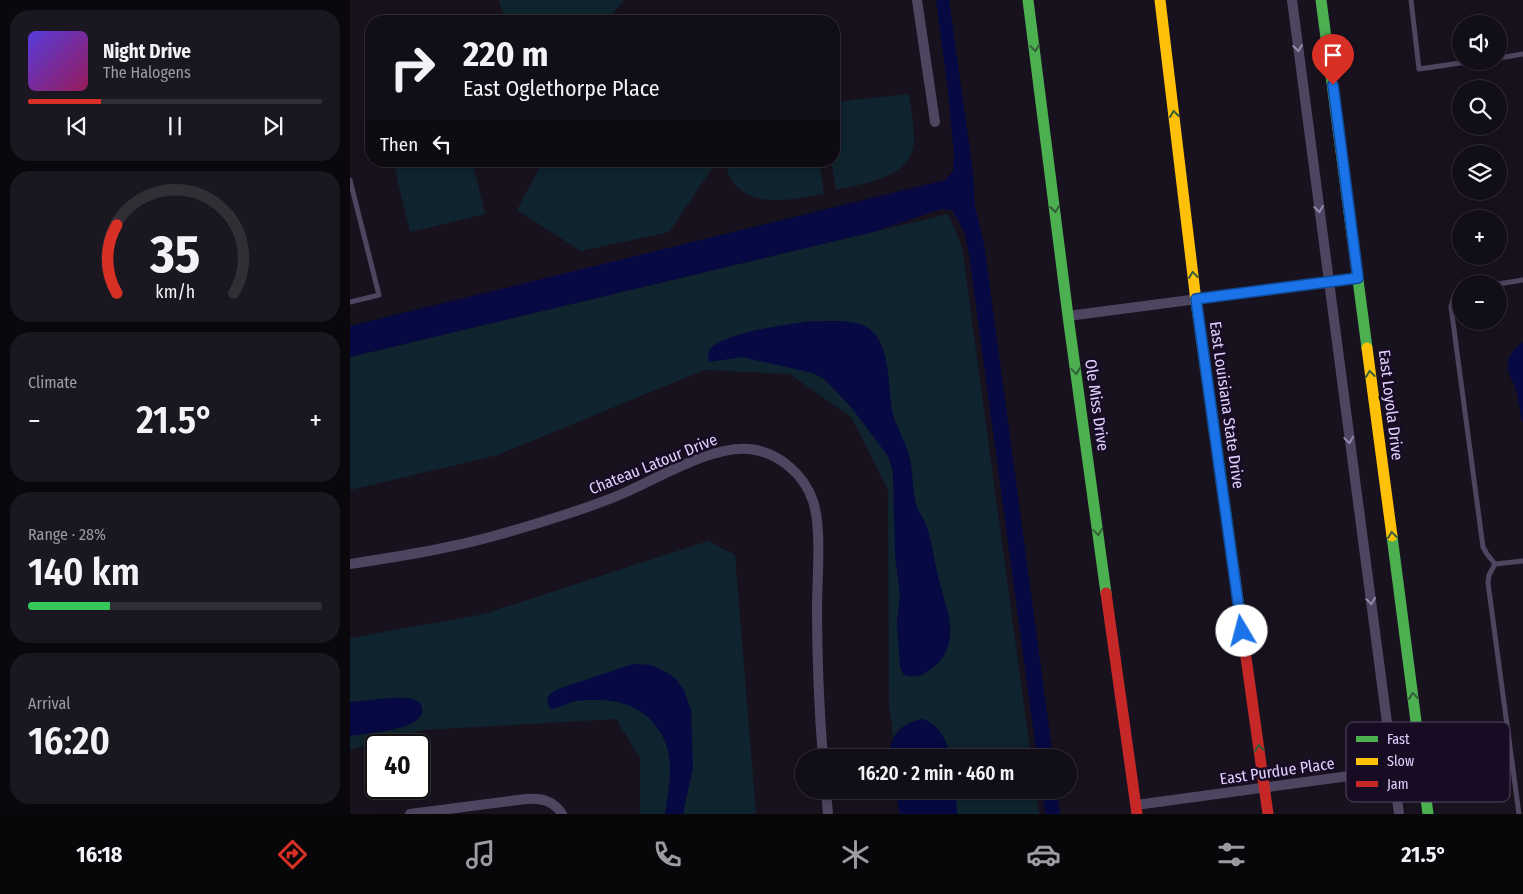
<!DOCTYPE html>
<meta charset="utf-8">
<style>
body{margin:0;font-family:"Fira Sans Condensed",sans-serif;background:#1b1720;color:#f1f3f6;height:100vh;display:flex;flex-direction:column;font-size:19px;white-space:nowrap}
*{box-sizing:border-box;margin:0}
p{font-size:16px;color:#9c9ca1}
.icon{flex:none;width:28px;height:28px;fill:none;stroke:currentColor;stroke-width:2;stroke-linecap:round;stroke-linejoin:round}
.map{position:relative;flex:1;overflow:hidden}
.panel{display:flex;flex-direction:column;gap:10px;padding:10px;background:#0a080d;width:350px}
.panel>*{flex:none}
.top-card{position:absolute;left:15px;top:15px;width:475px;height:152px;border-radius:20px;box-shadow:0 2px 12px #0003,0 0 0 1px #312e36;background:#120e17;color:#f1f3f6;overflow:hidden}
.controls{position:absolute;left:1102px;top:15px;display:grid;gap:10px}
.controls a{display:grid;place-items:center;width:55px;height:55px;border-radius:50%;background:#120e17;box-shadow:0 2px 12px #0003,0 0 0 1px #312e36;font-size:25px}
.speed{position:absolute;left:15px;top:734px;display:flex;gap:10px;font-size:25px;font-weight:700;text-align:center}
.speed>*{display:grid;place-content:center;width:65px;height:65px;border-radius:50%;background:#120e17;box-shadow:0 2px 12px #0003,0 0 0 1px #312e36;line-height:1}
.speed .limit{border:2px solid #111;border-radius:8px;background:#fff;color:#111}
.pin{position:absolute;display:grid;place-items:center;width:42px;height:42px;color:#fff;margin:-51px -21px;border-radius:50% 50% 50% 0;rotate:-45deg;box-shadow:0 0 5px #0007}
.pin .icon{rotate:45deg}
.me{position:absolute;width:55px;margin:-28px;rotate:352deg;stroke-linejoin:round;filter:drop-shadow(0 0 4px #0008)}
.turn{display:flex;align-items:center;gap:18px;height:105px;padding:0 15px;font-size:22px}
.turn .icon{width:65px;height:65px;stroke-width:2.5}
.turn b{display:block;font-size:35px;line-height:42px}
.then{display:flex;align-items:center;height:48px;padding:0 15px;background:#0003;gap:10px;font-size:19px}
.big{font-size:38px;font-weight:600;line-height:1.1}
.panel .card{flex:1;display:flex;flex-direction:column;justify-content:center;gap:8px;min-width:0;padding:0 18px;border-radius:20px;background:#1b1720}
.panel .dial{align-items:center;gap:0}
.dial svg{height:130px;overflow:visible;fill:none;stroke:#312e36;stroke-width:7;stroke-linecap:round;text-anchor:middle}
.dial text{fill:#f1f3f6;stroke:none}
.song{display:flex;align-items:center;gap:15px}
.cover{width:60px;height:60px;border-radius:8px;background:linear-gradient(135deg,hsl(250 70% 55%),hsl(330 70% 35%))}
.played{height:5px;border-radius:2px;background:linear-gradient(90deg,#d93025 25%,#312e36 25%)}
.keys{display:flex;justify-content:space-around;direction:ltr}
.heat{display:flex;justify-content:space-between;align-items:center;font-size:28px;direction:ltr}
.charge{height:8px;border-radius:4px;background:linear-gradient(90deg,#34c759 28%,#312e36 0)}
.trip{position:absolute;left:445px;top:749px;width:282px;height:50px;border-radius:25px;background:#120e17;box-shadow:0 2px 12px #0003,0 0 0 1px #312e36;font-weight:600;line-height:50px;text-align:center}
.tab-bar{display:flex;height:80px;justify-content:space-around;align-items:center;background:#070609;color:#9c9ca1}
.tab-bar .icon{width:35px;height:35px}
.tab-bar .selected{color:#d93025}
.tab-bar b{font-size:22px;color:#f1f3f6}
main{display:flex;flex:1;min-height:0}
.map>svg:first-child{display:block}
.green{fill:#0f242e}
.water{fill:#060942}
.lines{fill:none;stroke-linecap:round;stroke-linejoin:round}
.lane{stroke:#4e4560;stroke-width:5}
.street{stroke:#4e4560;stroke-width:10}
.fast{stroke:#4caf50;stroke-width:11}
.slow{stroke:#ffc107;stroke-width:11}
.jam{stroke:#c62828;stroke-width:11}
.oneway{stroke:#325e3a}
.oneway2{stroke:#988ab0}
.route-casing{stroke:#114b97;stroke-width:12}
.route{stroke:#1a73e8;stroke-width:9}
.labels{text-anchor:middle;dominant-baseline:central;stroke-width:5;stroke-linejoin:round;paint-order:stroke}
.street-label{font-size:16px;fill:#e3d0ff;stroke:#180c25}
.key{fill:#180c25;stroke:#554766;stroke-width:1}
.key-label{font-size:14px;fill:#e3d0ff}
</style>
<main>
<section class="panel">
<div class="card">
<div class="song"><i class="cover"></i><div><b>Night Drive</b><p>The Halogens</p></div></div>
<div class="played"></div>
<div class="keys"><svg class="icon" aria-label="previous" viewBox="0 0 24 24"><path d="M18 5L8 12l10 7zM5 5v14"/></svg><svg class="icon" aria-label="pause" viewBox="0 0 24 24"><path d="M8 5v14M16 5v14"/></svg><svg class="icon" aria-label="next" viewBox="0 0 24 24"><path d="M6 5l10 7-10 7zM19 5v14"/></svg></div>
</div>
<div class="card dial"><svg viewBox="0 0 100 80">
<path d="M14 69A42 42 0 1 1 86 69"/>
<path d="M14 69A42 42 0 0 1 14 27" stroke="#d93025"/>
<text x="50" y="56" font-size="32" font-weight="700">35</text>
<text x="50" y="72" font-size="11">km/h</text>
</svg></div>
<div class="card"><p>Climate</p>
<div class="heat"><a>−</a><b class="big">21.5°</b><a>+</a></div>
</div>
<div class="card"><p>Range · 28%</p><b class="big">140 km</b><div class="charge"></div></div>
<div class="card"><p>Arrival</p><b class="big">16:20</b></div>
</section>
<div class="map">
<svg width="1173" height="814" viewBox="0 0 1173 814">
<rect width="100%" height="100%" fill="#18121f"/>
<!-- green -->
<g class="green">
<path d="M149,0H273V2L257,21H155Z"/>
<path d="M559,94C561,109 564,125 564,140C563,178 515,183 486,190L481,161H484V102Z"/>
<path d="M43,161H122L135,214L60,232Z"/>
<path d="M193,161H367L319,232L231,251L167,210Z"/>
<path d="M374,161H469L474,194C434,201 387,212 374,161Z"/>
<path d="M598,214L612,247L681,757H546L539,705L538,490L502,418L440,374L354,370L148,455L0,490V357Z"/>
<path d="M358,541L385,555L406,814H290V758L266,719L73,730L0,750V638L134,614Z"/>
<path d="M550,790H686L689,814H553Z"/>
</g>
<!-- water -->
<g class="water">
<path d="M586,0H599L623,171L625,206L634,243L703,757H687L619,254L614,231L602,210L591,209L527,231L0,357V326L595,180L603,171L604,153L598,92Z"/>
<path d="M461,321C479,322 509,317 523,332C540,348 538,387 542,409C544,422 552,435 557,448C563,466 562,482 565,500C566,509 573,516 576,524C582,542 584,559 588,576C593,598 604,621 599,643C597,653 590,663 582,668C573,676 566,678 554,675L550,667L547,623L550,595L545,555L543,473L538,456L501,407L474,379L463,373L392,357L359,362C359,360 358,356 358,354C363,333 441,324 461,321Z"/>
<path d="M1173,342V424C1170,414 1169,403 1167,393C1163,378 1151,368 1162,353C1165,348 1168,345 1173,342Z"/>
<path d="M283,664L301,665L316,672L325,678L334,690L341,710L343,768L333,814H315C317,798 321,780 320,764C318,724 285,698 245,700C238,700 228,700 222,702C214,705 209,708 200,709C194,695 199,694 211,688Z"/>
<path d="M40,698C49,698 69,696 72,707C78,731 13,733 0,736V702Z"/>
<path d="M572,719C590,724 596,740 601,757H539C540,735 550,724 572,719Z"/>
<path d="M545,790H606L607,814H550Z"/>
<path d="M692,790H707L710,814H695Z"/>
</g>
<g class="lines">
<!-- lane -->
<g class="lane">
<path d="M1061,0L1069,69L1124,61"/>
<path d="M1149,58L1173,54"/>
<path d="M0,180L29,295L0,302"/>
<path d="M1148,284L1173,280"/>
<path d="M1111,290L1104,296L1101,307L1133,547L1137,554L1145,564L1139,575L1138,583L1169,814"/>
<path d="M1145,564L1173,561"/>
</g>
<!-- street -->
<g class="street">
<path d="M567,0L585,122"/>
<path d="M942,0L1049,814"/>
<path d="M718,316L1008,278"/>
<path d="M0,564C33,559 66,554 98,547C139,539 180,526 220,513C238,507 256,501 274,493C308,478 363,445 399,449C428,452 454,474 463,501C472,528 467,579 467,608C467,658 469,708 473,758"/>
<path d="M476,790L478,814"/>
<path d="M786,805L1072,766"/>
<path d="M60,814L176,799C191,798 203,800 212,814"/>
</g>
<!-- fast -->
<g class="fast">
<path d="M678,0L718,316L756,593"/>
<path d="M971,0L1017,348"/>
<path d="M846,301L894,643"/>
<path d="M1042,536L1078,814"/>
</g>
<!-- slow -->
<g class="slow">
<path d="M810,0L846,301"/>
<path d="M1017,348L1042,536"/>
</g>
<!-- jam -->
<g class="jam">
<path d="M756,593L787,814"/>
<path d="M894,643L918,814"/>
</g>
</g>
<!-- one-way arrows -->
<defs><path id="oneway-chevron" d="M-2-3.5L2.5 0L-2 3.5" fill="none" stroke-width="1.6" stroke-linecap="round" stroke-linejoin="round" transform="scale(1.25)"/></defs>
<g class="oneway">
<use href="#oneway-chevron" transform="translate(685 48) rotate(82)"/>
<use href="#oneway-chevron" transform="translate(824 114) rotate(-97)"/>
<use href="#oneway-chevron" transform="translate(705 209) rotate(83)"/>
<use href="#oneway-chevron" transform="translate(843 275) rotate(-97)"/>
<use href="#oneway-chevron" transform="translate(726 371) rotate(82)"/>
<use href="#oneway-chevron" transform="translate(1020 374) rotate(-97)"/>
<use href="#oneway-chevron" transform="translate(748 532) rotate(82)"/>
<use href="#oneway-chevron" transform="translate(1042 535) rotate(-97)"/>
<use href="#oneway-chevron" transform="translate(1063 696) rotate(-97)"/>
<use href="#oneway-chevron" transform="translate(909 748) rotate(-98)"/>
</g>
<g class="oneway2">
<use href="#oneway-chevron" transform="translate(948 48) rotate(83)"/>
<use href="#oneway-chevron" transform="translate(969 209) rotate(83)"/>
<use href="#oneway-chevron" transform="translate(999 440) rotate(82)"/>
<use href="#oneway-chevron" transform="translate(1021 601) rotate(82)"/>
</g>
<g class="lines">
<defs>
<path id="route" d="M892,631L846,299L1008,278L983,85"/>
</defs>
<!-- route casing -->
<use href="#route" class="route-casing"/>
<!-- route -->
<use href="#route" class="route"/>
</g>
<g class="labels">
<!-- street labels -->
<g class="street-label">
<text transform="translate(747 405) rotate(82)">Ole Miss Drive</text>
<text transform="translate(877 405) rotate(82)">East Louisiana State Drive</text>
<text transform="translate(1041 405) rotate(83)">East Loyola Drive</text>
<text transform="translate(303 464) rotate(-22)">Chateau Latour Drive</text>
<text transform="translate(927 771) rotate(-8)">East Purdue Place</text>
</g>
</g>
<!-- legend -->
<rect x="996" y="722" width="164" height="80" rx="8" class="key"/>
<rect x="1006" y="736" width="22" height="6" fill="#4caf50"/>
<rect x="1006" y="758" width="22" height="7" fill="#ffc107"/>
<rect x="1006" y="781" width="22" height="6" fill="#c62828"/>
<g class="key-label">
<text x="1037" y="744">Fast</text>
<text x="1037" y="766">Slow</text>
<text x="1037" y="789">Jam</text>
</g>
</svg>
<div class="controls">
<a><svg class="icon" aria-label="sound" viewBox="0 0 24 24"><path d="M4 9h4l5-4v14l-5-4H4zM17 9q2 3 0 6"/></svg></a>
<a><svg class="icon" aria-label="search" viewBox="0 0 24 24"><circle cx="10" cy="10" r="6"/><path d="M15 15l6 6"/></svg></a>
<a><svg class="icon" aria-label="layers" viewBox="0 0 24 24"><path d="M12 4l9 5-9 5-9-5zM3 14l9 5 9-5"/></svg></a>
<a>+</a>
<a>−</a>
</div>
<div class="speed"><div class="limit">40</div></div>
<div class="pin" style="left:983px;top:85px;background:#d93025"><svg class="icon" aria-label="arrive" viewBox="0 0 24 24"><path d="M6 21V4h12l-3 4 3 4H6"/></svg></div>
<svg class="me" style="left:892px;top:631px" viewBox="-20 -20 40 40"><circle r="19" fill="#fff"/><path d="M0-13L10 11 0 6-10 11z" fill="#1a73e8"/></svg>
<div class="trip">16:20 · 2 min · 460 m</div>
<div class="top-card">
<div class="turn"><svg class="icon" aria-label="right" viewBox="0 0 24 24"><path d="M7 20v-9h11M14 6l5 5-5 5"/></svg><div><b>220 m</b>East Oglethorpe Place</div></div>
<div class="then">Then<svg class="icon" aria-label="left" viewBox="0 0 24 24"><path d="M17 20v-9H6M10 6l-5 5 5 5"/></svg></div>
</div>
</div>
</main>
<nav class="tab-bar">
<b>16:18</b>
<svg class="icon selected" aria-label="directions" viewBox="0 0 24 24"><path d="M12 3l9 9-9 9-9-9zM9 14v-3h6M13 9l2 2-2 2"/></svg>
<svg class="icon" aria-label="music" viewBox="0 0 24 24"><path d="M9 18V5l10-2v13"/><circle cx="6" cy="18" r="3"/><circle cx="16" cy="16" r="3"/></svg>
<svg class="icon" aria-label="phone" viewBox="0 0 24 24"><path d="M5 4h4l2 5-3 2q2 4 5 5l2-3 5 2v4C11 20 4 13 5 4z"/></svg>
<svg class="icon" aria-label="climate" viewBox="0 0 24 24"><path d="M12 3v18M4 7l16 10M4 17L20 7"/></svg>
<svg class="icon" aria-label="car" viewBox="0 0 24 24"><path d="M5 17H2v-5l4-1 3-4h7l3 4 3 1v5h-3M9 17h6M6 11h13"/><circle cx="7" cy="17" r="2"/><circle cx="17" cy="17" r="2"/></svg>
<svg class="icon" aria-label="filters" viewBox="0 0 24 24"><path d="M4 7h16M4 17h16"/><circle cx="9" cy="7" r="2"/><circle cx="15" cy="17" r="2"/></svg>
<b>21.5°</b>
</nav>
